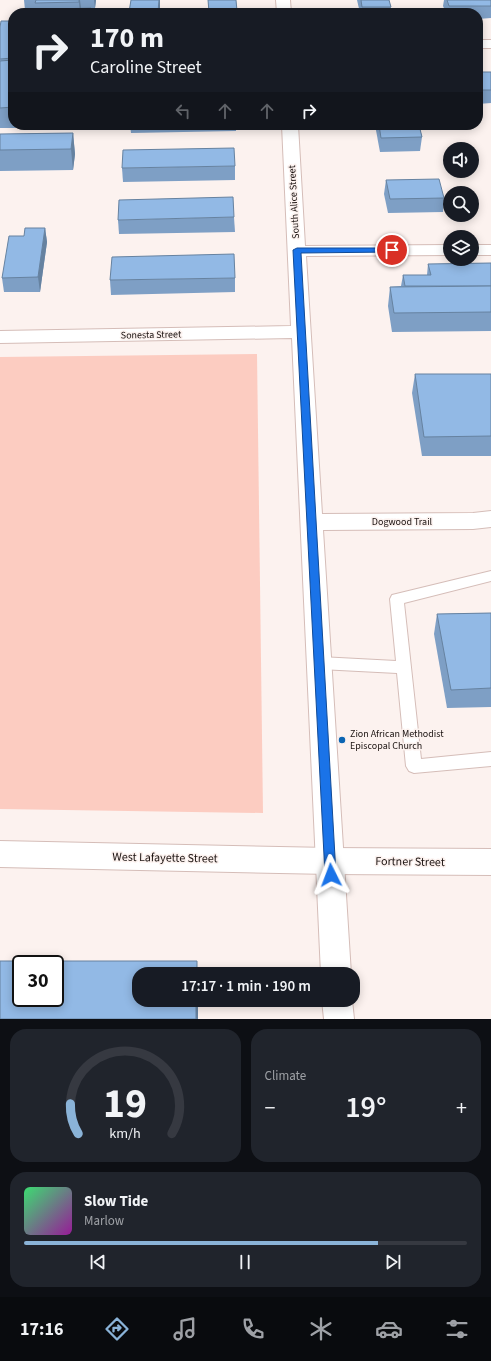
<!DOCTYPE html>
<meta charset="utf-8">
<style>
body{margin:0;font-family:"Source Sans 3",sans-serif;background:#20242c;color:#f1f3f6;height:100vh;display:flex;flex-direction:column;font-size:15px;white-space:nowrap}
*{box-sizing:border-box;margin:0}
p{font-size:13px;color:#9ea1a6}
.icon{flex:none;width:22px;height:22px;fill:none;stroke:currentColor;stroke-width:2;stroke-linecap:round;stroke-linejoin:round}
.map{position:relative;height:1019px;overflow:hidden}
.panel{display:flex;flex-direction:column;gap:10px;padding:10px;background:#0d0f14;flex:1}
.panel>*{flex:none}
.guide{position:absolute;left:8px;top:8px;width:475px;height:122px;border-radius:16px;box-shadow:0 2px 10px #0003;background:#171b24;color:#f1f3f6;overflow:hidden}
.buttons{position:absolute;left:443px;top:142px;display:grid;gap:8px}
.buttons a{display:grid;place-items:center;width:36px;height:36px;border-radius:50%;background:#171b24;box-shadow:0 2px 10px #0003;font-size:20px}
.speed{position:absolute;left:12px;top:955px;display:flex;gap:8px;font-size:20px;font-weight:700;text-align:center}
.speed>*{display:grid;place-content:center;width:52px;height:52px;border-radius:50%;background:#171b24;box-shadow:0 2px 10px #0003;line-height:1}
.speed .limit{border:2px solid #111;border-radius:6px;background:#fff;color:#111}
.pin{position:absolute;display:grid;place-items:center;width:34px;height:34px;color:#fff;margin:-17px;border:2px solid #fff;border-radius:50%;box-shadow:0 1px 4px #0007}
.me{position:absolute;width:44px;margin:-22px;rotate:357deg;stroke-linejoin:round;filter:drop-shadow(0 0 3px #0008)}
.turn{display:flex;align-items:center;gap:14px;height:84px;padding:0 16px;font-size:18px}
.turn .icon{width:52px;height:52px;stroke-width:2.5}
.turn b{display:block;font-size:28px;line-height:34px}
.lanes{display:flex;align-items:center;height:38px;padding:0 16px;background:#0003;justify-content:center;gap:20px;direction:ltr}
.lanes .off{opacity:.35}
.big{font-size:30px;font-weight:600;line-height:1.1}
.panel .tile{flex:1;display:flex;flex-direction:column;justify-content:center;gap:6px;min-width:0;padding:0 14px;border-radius:16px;background:#20242c}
.panel .dial{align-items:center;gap:0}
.dial svg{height:104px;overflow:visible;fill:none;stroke:#363941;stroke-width:7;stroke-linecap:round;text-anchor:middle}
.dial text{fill:#f1f3f6;stroke:none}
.song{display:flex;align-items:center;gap:12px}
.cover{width:48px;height:48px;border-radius:6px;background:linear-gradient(135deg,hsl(140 70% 55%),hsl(300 70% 35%))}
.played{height:4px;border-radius:2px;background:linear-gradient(90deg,#8ab3d8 80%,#363941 80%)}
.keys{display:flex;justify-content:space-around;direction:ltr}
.heat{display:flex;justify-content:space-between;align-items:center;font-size:22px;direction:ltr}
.panel .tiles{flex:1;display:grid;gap:10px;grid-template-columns:1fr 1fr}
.tile:last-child{grid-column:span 2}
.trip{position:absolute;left:132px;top:967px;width:228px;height:40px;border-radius:16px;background:#171b24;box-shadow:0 2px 10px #0003;font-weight:600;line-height:40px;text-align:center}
.menu{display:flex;height:64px;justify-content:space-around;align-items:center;background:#090b0e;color:#9ea1a6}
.menu .icon{width:28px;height:28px}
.menu .active{color:#8ab3d8}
.menu b{font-size:18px;color:#f1f3f6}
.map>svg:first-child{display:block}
.green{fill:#fcccc1}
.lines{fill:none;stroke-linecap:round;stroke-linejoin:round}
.service-casing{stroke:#d5bdb8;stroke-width:2}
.minor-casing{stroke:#d5bdb8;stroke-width:2}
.tertiary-casing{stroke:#d5bdb8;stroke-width:2}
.service{fill:#fff;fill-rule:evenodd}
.minor{fill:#fff;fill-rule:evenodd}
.tertiary{fill:#fff;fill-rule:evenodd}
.wall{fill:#7e9fc5}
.shaded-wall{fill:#6682a0}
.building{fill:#92b9e5;stroke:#6682a0;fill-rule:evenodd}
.route{fill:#1a73e8;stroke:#114b97}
.poi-dot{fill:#0b65b3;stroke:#fcf2ef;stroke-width:1.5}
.labels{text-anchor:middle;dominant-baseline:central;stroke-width:3;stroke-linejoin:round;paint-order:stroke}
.street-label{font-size:10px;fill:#1a1210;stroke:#fcf2ef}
.poi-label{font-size:10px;fill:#1a1210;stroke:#fcf2ef;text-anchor:start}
.near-street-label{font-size:12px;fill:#1a1210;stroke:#fcf2ef}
</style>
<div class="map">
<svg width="491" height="1019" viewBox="0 0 491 1019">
<rect width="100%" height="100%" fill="#fcf2ef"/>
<!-- green -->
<path class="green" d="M257,354L263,813L0,809V357Z"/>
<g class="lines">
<defs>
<path id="service" d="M491,571V581L404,603L421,759L491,752V766L414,773L409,771L406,766L397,673L320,669L315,667L313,663L315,659L320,657L396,661L390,599L392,595Z"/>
<g id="minor">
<path d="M276,0H290L291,13H277Z"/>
<rect x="478" y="40" width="13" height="8"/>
<path d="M282,125H298L305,246L450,245V255L306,256L322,514L473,513L491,511V527L473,529L323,530L351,974H321L292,338L0,343V331L291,326Z"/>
<rect x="472" y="245" width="19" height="10"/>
<path d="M322,1000H352L354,1019H324Z"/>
</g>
<path id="tertiary" d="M0,841L330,848L491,849V875L330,874L0,867Z"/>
</defs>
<!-- service casing -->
<use href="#service" class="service-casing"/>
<!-- minor casing -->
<use href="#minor" class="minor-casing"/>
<!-- tertiary casing -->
<use href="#tertiary" class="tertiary-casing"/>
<!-- service -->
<use href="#service" class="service"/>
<!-- minor -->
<use href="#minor" class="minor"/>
<!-- tertiary -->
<use href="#tertiary" class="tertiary"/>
</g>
<!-- wall -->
<g class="wall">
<path d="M24,0H96L95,8H91V13H37L36,10H25Z"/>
<path d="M131,0H160V13H130Z"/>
<path d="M208,0H236L237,13H209Z"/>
<path d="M357,0H389L391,7L390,13H360Z"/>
<path d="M444,0H491V18L478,19V13H446L443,6Z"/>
<path d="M13,21V125H53V128H0V27Z"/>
<path d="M478,72H491V103L478,104Z"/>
<path d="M130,125H236V131L131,133Z"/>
<path d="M375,125H419L422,137L420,151L380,152Z"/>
<path d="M73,133L75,154L73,170L0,171V134Z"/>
<path d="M235,166V180L123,182L122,168Z"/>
<path d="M386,180L444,198L443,212L388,213L384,194Z"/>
<path d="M234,217L235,232L119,234L118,220Z"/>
<path d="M45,228L47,242L40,292H4L2,278L24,236Z"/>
<path d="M491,263V331L392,332L388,306L390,287L401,286L403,275H427L428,264Z"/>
<path d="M235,278V292L111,295L110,280Z"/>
<path d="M415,374H491V456H422L412,393Z"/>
<path d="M491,613V707L447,708L434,634L437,614Z"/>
</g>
<!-- shaded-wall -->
<g class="shaded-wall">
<path d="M79,0H80L81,8L80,13L79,2Z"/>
<path d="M94,0H96L95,8Z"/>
<path d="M159,0H160V13H158Z"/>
<path d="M73,133L75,154L73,170L71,149Z"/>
<path d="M45,228L47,242L40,292L38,277Z"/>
<rect x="196" y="1000" width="2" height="19"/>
</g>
<!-- building -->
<g class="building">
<path d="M36,0H79V2L35,3Z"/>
<path d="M131,0H159L158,12H129Z"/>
<path d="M208,0H236L237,11L209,12Z"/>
<path d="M361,0H389L391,7H362Z"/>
<path d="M447,0H491V6H449Z"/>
<path d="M91,8V13H55L56,9Z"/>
<path d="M1,21H13V58L0,59V27Z"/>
<path d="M13,60V107L0,108V61Z"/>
<rect x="478" y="72" width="13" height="18"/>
<path d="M379,125H419L422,137L381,138Z"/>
<path d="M73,133L71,149L0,150V134Z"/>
<path d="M234,148L235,166L122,168L123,150Z"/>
<path d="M439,179L444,198L390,199L386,180Z"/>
<path d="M233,197L234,217L118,220L119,200Z"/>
<path d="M25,228H45L38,277L2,278L9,236H24Z"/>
<path d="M234,254L235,278L110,280L112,257Z"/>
<path d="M491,263V286H405L403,275H431L428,264Z"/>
<path d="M491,286V312L394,313L390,287Z"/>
<path d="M415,374H491V436L424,437Z"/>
<path d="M491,613V688L451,690L437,614Z"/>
<path d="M0,961H197V974H139V1000H196V1019H0ZM21,964H55V998H21Z"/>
</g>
<!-- route -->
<path class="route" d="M297,248H392L396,250L392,252L301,253L336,875L335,879L331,881L326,879L325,875L293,250Z"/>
<!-- markers -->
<circle class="poi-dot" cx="342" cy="740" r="4"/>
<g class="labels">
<!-- street labels -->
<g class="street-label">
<text transform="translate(294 202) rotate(-93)">South Alice Street</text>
<text transform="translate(151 335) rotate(-1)">Sonesta Street</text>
<text x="402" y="522">Dogwood Trail</text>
</g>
<!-- poi labels -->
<g class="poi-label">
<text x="350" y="734">Zion African Methodist<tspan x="350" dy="12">Episcopal Church</tspan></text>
</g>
<!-- near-street labels -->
<g class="near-street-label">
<text transform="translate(165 858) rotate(1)">West Lafayette Street</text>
<text transform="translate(410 862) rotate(1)">Fortner Street</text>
</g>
</g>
</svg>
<div class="buttons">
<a><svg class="icon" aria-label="sound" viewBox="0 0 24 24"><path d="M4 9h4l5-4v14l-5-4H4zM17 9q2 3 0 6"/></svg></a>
<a><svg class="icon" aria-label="search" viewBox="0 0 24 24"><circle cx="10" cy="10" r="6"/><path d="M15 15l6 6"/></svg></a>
<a><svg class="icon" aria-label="layers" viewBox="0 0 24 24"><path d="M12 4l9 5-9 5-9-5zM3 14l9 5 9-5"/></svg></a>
</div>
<div class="speed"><div class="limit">30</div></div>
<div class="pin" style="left:392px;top:250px;background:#d93025"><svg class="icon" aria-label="arrive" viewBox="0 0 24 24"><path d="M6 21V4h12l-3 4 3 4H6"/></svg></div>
<svg class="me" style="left:331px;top:875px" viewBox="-20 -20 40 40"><path d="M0-17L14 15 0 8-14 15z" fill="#1a73e8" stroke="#fff" stroke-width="4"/></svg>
<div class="trip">17:17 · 1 min · 190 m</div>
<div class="guide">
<div class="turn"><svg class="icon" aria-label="right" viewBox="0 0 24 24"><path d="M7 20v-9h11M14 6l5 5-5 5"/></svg><div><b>170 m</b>Caroline Street</div></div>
<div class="lanes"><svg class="icon off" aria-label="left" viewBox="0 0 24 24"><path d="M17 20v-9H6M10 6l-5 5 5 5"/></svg><svg class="icon off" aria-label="ahead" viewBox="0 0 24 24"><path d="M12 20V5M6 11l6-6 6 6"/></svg><svg class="icon off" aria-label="ahead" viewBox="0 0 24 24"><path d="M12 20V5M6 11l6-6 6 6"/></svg><svg class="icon" aria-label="right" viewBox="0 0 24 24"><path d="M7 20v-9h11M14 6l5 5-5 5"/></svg></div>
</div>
</div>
<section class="panel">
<div class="tiles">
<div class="tile dial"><svg viewBox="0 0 100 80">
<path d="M14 69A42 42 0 1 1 86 69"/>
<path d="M14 69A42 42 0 0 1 8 46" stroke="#8ab3d8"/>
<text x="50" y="56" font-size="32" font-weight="700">19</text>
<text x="50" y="72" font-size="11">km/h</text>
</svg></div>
<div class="tile"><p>Climate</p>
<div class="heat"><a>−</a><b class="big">19°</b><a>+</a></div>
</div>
<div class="tile">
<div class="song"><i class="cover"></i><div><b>Slow Tide</b><p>Marlow</p></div></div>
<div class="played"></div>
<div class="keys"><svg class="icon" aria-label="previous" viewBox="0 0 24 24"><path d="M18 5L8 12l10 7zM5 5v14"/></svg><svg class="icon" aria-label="pause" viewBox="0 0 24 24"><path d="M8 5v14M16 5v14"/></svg><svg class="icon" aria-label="next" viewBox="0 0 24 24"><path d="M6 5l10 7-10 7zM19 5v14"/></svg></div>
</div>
</div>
</section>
<nav class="menu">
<b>17:16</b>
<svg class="icon active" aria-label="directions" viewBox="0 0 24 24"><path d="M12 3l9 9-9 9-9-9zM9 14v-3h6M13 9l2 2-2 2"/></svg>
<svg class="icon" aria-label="music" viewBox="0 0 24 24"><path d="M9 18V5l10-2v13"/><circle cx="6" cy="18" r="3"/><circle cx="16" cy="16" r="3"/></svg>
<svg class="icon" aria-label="phone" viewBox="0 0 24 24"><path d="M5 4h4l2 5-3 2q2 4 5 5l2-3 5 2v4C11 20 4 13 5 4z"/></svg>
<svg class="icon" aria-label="climate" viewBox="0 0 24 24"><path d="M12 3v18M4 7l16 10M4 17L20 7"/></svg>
<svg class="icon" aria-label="car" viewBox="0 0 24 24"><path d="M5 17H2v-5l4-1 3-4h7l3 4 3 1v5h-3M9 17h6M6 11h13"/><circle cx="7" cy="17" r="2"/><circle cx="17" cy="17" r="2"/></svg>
<svg class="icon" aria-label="filters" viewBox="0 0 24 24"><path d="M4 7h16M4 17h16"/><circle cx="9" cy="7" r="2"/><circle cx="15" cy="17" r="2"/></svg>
</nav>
